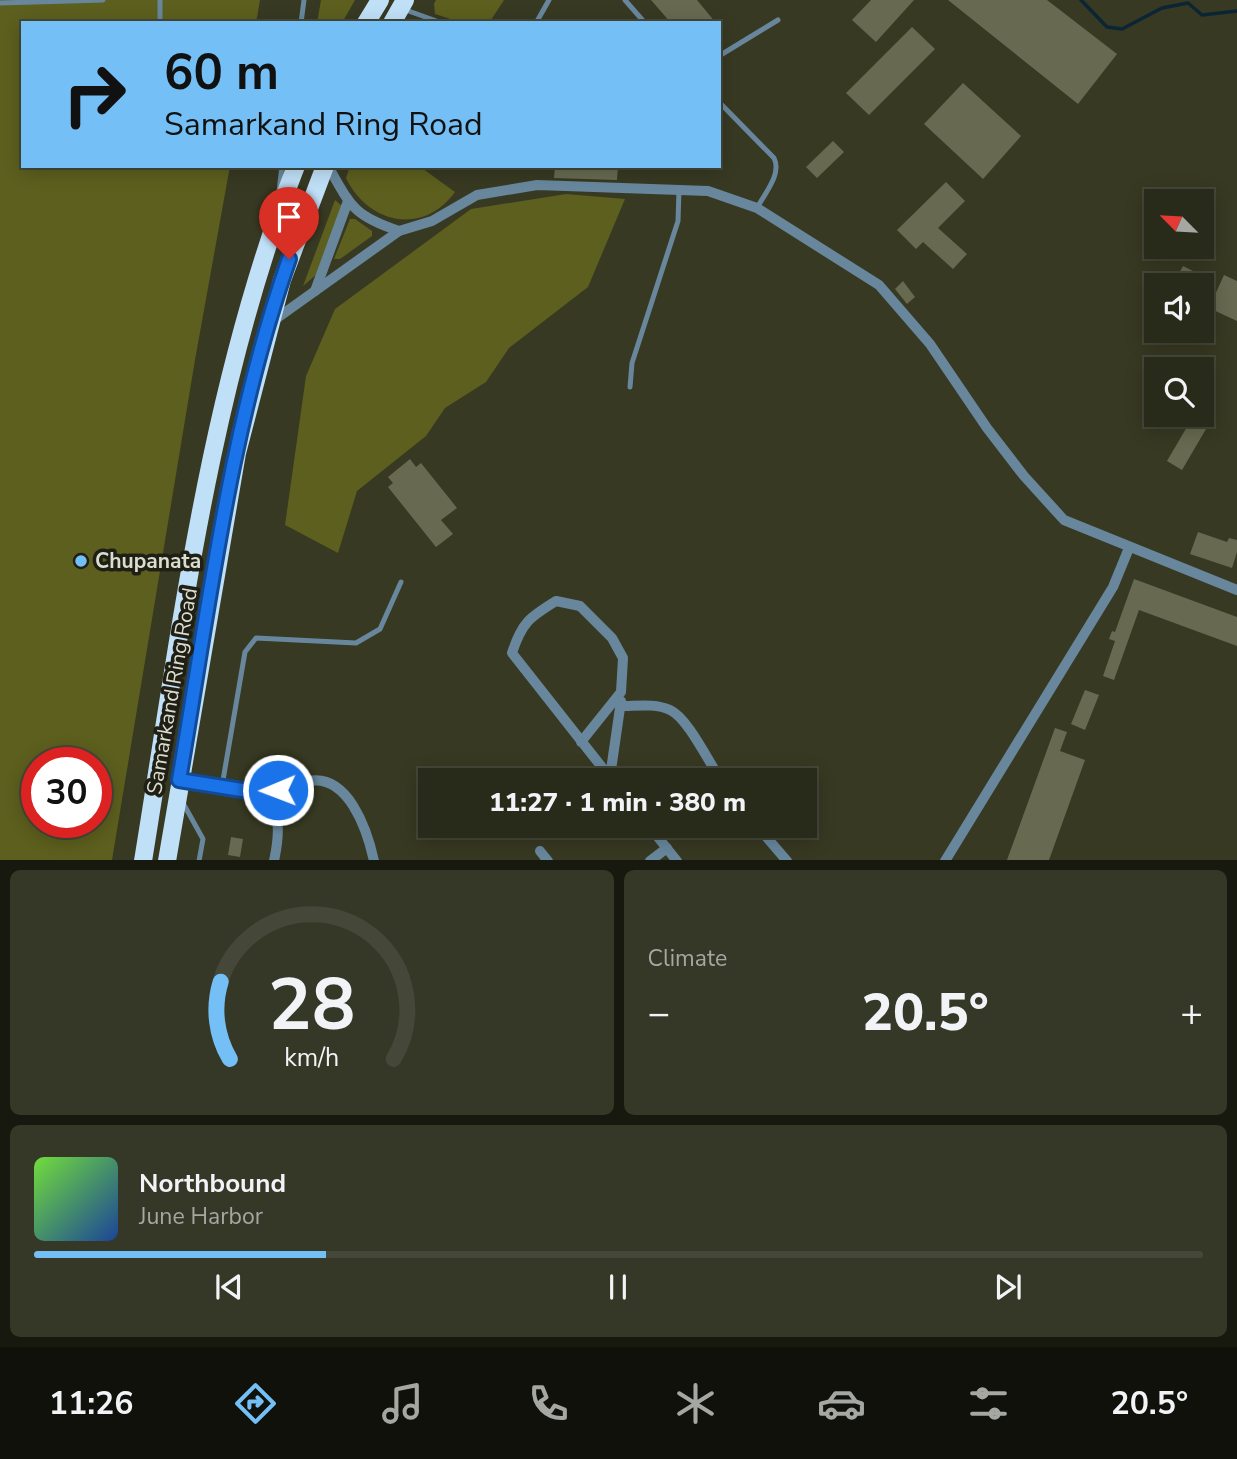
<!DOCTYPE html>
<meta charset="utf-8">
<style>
body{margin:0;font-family:"Nunito Sans",sans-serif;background:#353727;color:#f1f3f6;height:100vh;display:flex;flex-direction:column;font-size:26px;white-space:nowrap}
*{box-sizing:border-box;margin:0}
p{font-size:23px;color:#a5a7a2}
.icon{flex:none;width:38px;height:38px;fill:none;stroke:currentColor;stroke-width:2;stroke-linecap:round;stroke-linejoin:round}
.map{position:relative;height:860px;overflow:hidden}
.sheet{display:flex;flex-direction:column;gap:10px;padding:10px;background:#17180e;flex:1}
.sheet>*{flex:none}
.top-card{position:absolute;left:21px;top:21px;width:700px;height:147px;border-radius:0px;box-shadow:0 4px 18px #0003,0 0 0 2px #454739;background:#74c0f6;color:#111;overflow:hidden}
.needle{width:46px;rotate:294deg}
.buttons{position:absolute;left:1144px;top:189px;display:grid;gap:14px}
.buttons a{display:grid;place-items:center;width:70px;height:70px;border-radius:0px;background:#292b1a;box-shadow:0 4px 18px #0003,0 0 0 2px #454739;font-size:35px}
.speed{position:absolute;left:21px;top:747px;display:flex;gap:14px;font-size:35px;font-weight:700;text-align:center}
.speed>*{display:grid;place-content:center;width:91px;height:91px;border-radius:50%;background:#292b1a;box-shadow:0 4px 18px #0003,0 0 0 2px #454739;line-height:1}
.speed .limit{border:10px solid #d22;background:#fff;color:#111}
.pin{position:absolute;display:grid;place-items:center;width:60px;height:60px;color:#fff;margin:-72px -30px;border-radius:50% 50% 50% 0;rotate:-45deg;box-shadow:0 0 7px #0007}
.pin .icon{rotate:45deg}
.me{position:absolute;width:77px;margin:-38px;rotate:269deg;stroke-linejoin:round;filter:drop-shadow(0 0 5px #0008)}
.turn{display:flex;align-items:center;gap:24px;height:147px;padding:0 28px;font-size:32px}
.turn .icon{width:91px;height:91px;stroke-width:2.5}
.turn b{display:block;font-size:49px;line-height:60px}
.big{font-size:52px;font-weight:800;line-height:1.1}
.sheet .tile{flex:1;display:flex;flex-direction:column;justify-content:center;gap:10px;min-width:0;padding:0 24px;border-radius:10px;background:#353727}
.sheet .dial{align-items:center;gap:0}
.dial svg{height:182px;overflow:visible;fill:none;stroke:#454739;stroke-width:7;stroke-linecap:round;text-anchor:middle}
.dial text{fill:#f1f3f6;stroke:none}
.song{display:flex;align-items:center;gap:21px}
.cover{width:84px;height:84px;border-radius:10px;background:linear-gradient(135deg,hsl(100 70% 55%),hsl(220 70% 35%))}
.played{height:7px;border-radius:4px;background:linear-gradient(90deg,#74c0f6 25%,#454739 25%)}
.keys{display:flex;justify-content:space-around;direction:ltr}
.heat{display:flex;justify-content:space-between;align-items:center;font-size:38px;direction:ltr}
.sheet .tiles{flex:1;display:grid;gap:10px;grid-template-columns:1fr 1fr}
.tile:last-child{grid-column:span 2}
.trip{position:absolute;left:418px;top:768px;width:399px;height:70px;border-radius:0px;background:#292b1a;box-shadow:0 4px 18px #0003,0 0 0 2px #454739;font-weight:800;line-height:70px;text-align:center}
.dock{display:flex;height:112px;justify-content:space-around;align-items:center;background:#10110a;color:#a5a7a2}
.dock .icon{width:49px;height:49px}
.dock .on{color:#74c0f6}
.dock b{font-size:32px;color:#f1f3f6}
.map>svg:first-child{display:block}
.green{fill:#5c5f1d;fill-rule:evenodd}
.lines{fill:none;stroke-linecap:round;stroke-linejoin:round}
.stream{stroke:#0c2535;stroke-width:3.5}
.building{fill:#676a50}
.service{stroke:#68879d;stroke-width:5}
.minor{stroke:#68879d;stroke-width:10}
.trunk{stroke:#c0e0f8;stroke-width:18}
.route-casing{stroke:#114b97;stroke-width:18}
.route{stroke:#1a73e8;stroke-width:12}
.poi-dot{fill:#74c0f6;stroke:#1f1f15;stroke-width:2.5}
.labels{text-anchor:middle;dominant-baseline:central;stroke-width:7;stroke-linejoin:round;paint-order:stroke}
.poi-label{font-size:21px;font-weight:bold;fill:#dbddcf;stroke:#1f1f15;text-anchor:start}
.street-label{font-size:21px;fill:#dbddcf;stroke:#1f1f15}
</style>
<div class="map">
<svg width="1237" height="861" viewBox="0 0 1237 861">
<rect width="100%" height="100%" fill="#373922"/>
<!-- green -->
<g class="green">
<path d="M0,0H260L256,23H23V166H230L195,360L112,860H0ZM37,763H96V822H37Z"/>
<path d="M321,0H355L342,23H317Z"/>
<path d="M436,0H504L489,23H463L435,14L434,4Z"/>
<path d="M350,166H419L455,192C423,236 368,224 346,178Z"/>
<path d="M566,194L625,199L588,287L509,348L486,382L445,408L426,436L357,491L338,553L285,525L306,376L335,309L471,209Z"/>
<path d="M335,200L342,206L316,275L303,286Z"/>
<path d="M350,219H355L372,231V236L340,259H334Z"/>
</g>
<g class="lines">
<!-- stream -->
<path class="stream" d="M1081,0L1107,27L1122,29L1162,8L1188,3L1202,15L1237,11"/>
</g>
<!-- building -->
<g class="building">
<path d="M651,0H697L716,23H671Z"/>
<path d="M871,0H914L876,42L852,20Z"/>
<path d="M948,0H1047L1117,54L1078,104Z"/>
<path d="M912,27L935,49L869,115L846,93Z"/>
<path d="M963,83L1021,136L983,179L924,124Z"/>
<path d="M833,141L844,152L817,178L806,167Z"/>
<path d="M555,166H618L617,180L554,178Z"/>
<path d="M946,182L965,201L938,228L967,254L953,269L923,242L916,249L897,230Z"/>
<path d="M1183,266L1203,276L1198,285H1173Z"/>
<path d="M1224,275L1237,281V321L1209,308Z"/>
<path d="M903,281L915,297L907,304L895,289Z"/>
<path d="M1191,420L1206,429L1182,470L1167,461Z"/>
<path d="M410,459L416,467L421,463L457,508L441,520L453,534L436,547L388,487L393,483L388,477Z"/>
<path d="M1198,532L1227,542L1229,538L1237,540V552L1232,568L1190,554Z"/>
<path d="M1134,579L1237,617V646L1139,610L1114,680L1103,676L1115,641L1109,639L1112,631L1115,632Z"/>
<path d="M1085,690L1099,695L1085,730L1071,724Z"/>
<path d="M1055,728L1067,732L1060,751L1085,760L1049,860H1007Z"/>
<path d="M231,837L243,839L240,857L228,855Z"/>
</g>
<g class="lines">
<!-- service -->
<g class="service">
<path d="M625,0L645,23"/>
<path d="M0,3L103,0"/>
<path d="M403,9L442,23"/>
<path d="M160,23V0"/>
<path d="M301,23L304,0"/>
<path d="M536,23L549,0"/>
<path d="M719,56L778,20"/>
<path d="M719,102L774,158C782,174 765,193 757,208"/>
<path d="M279,191L282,166"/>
<path d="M630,387L632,363L678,221L679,191"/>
<path d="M222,786L245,652L256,638L356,643L380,629L401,582"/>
<path d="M183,803L203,839L199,861"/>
</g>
<!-- minor -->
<g class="minor">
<path d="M328,166C351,207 354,216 399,231"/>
<path d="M315,291L348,201"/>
<path d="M273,321L399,231L432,221L477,195L537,185L708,191L757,208L879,285L930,344L987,428L1024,476L1064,520L1237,590"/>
<path d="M621,706C637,706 655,703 670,710C688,718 709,763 721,780"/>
<path d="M581,742L621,692L623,658L612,638L580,606L556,601C530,617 522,622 512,653L612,780"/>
<path d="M610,777L621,701"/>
<path d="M179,780C202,783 227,790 250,791C271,792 288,785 309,781C348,774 367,829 374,861"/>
<path d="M263,791C281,814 280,832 274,861"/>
<path d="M649,826L677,861"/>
<path d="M757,826L787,861"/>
<path d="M540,851L548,861"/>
<path d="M650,861L667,848"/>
<path d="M945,861L1113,587L1129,548"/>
</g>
<!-- trunk -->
<g class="trunk">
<path d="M366,23L380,0"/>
<path d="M392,23L405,0"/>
<path d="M143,861C181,628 210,386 296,166"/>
<path d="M167,861L237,453L282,280L325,166"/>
</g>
</g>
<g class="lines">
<defs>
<path id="route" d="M278,790L248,791L179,780C209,606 230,426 289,259"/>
</defs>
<!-- route casing -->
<use href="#route" class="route-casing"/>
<!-- route -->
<use href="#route" class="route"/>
</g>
<!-- markers -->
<circle class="poi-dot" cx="81" cy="561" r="7"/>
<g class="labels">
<!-- poi labels -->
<g class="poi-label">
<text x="95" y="561">Chupanata</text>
</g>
<!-- street labels -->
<g class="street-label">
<text transform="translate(172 691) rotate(-80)">Samarkand Ring Road</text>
</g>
</g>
</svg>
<div class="buttons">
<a><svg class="needle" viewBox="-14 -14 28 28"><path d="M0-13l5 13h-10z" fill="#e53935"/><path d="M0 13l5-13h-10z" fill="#a5a7a2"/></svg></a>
<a><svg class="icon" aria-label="sound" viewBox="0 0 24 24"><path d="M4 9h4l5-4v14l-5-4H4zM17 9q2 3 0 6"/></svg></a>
<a><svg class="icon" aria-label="search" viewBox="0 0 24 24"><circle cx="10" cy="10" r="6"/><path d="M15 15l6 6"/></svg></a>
</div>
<div class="speed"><div class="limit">30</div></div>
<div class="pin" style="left:289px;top:259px;background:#d93025"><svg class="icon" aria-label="arrive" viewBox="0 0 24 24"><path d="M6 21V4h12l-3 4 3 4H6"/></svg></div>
<svg class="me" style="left:278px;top:790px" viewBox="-20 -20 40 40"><circle r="17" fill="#1a73e8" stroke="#fff" stroke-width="3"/><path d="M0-11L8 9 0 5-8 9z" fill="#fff"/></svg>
<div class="trip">11:27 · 1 min · 380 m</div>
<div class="top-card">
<div class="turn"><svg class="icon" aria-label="right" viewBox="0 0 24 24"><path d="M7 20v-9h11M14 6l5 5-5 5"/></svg><div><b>60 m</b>Samarkand Ring Road</div></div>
</div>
</div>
<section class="sheet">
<div class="tiles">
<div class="tile dial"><svg viewBox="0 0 100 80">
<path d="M14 69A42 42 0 1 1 86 69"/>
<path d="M14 69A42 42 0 0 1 10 35" stroke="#74c0f6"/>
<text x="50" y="56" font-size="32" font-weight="700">28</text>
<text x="50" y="72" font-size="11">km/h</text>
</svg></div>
<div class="tile"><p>Climate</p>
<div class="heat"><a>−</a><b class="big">20.5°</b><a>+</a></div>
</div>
<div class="tile">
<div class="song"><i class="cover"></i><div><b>Northbound</b><p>June Harbor</p></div></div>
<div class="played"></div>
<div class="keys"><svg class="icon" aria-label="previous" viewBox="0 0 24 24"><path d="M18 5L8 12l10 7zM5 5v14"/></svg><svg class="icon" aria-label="pause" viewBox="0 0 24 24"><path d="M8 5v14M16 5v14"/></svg><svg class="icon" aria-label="next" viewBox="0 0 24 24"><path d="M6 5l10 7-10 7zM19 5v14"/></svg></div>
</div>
</div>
</section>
<nav class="dock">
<b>11:26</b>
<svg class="icon on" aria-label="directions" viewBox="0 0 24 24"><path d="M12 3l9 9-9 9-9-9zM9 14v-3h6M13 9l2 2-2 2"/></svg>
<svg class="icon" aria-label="music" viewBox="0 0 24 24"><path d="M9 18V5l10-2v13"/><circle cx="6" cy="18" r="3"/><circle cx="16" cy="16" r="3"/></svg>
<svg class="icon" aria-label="phone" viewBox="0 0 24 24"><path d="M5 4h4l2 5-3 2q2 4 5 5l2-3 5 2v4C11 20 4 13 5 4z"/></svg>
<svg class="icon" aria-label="climate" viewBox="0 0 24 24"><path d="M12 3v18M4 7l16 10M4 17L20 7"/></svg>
<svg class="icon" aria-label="car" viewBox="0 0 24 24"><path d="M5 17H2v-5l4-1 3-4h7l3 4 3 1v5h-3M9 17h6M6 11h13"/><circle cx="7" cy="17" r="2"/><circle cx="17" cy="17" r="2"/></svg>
<svg class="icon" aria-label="filters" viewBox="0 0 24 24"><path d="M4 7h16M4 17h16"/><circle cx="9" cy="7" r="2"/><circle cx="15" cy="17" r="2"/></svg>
<b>20.5°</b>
</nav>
